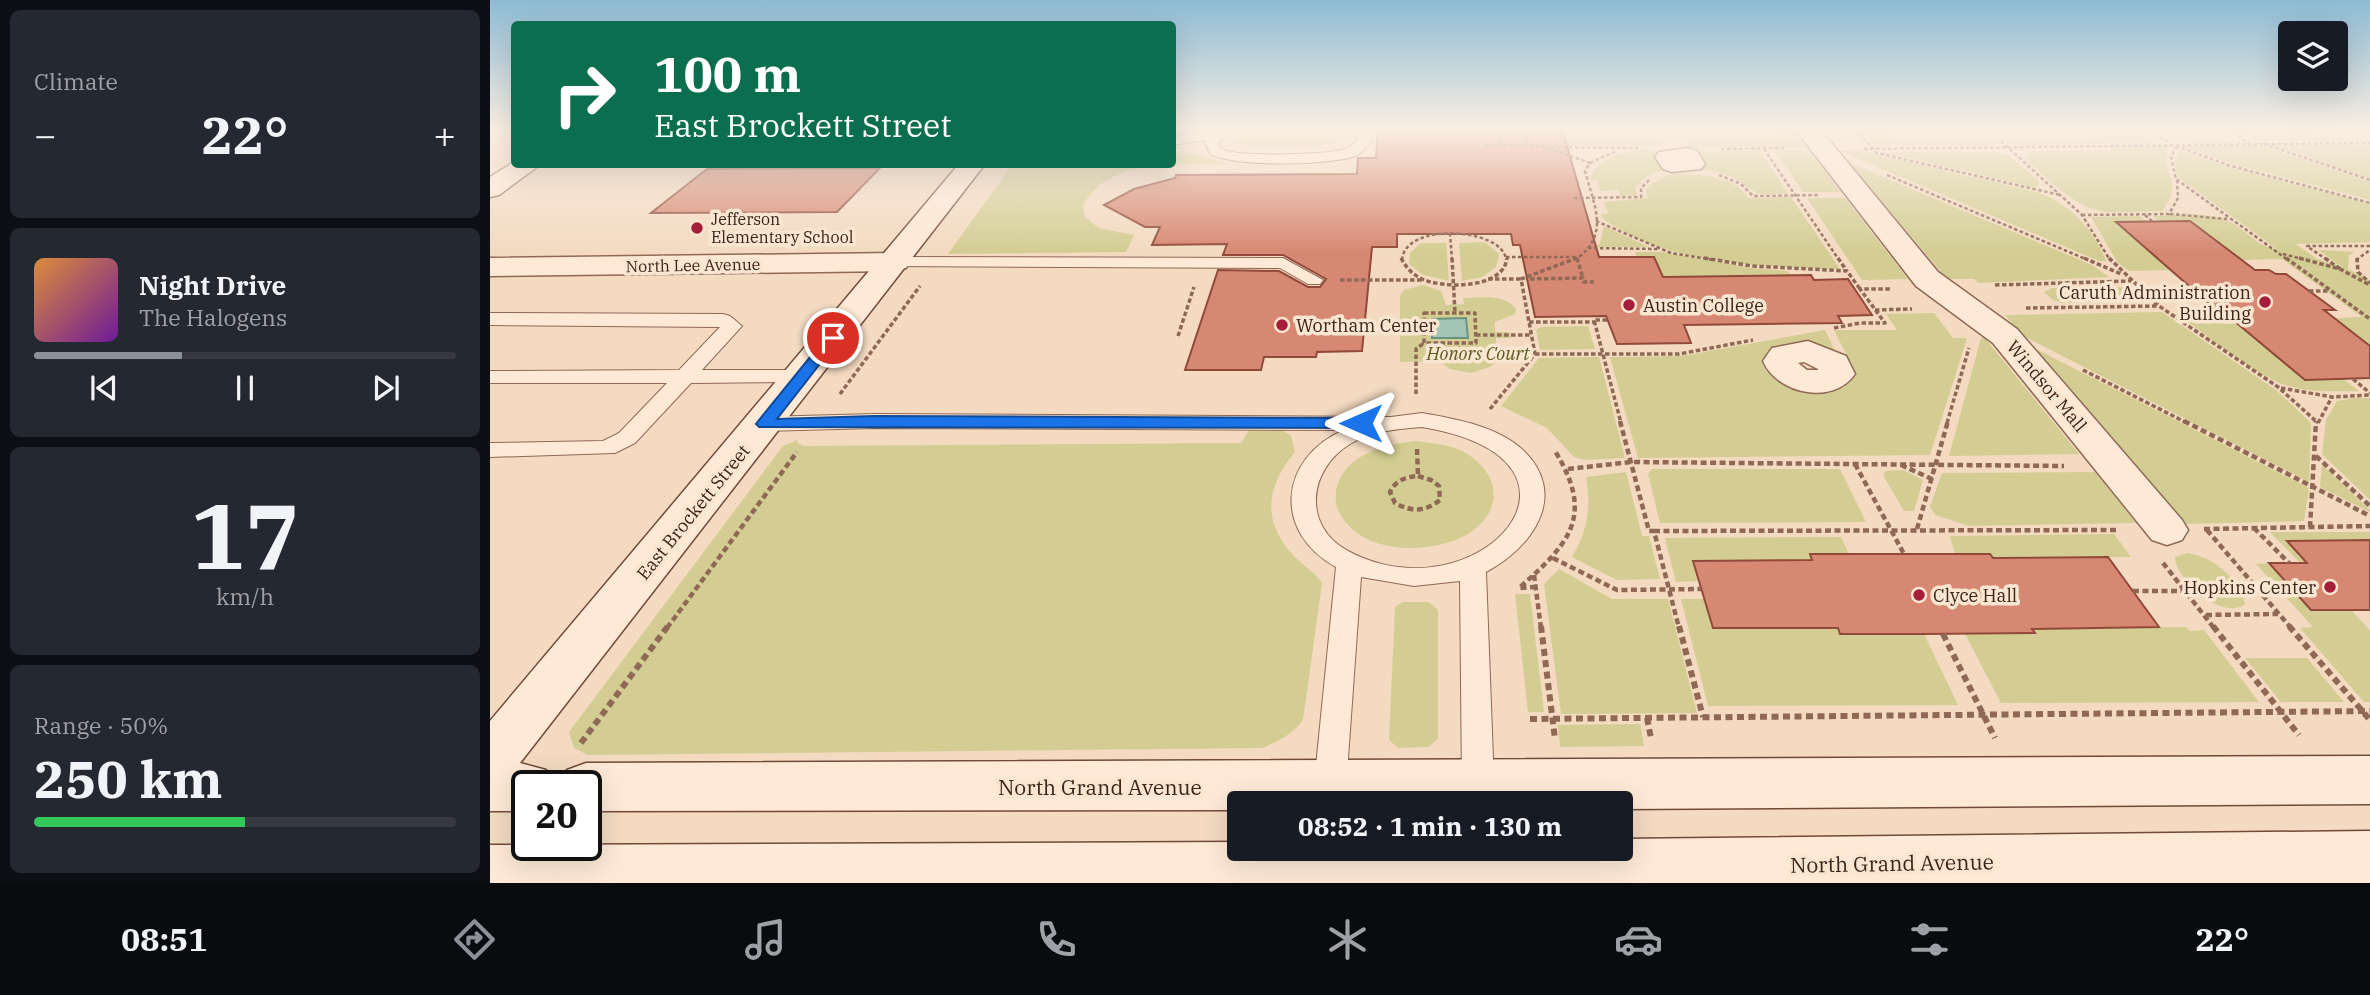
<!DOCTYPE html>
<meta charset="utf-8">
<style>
body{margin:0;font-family:"IBM Plex Serif",serif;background:#242831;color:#f1f3f6;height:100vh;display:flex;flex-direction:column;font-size:26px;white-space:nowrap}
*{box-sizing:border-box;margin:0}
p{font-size:23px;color:#9ea1a6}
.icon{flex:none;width:38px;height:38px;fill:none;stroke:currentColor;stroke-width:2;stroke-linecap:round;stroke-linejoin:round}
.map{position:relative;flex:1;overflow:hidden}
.details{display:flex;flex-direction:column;gap:10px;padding:10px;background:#0d0f14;width:490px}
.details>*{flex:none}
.top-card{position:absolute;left:21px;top:21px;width:665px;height:147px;border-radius:7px;box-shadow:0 7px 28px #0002;background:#0b6e4f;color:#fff;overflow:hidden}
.buttons{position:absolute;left:1788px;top:21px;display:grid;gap:14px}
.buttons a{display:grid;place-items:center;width:70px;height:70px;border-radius:7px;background:#171b24;box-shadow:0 7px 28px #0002;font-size:35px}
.speed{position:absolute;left:21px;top:770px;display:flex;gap:14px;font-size:35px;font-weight:700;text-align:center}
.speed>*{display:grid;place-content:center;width:91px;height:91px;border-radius:50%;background:#171b24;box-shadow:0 7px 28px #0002;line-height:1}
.speed .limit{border:4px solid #111;border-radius:10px;background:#fff;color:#111}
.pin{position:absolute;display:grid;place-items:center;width:60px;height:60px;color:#fff;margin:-30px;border:4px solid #fff;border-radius:50%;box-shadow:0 2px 7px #0007}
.me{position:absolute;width:77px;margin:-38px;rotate:270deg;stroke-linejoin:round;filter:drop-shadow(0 0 5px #0008)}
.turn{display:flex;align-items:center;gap:24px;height:147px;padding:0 28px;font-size:32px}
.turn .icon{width:91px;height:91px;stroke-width:2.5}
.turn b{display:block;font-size:49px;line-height:60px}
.big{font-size:52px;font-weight:800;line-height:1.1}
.details .tile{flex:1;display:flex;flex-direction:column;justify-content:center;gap:10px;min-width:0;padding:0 24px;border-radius:10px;background:#242831}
.details .dial{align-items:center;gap:0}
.dial b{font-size:91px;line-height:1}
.song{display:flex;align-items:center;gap:21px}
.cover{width:84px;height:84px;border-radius:10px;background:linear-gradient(135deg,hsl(30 70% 55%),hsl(280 70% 35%))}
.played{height:7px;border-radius:4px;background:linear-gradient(90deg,#8c9099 35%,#363941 35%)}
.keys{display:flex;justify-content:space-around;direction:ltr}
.heat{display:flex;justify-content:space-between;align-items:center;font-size:38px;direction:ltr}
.charge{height:10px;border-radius:5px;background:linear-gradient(90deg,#34c759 50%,#363941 0)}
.trip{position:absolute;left:737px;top:791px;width:406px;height:70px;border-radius:7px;background:#171b24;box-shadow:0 7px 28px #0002;font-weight:800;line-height:70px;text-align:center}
.menu{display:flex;height:112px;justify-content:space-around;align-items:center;background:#090b0e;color:#9ea1a6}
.menu .icon{width:49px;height:49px}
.menu .current{color:#8c9099}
.menu b{font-size:32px;color:#f1f3f6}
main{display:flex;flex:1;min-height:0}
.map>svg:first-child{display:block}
.green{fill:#d3cd93}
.water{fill:#a4c5b5;stroke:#699481;stroke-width:2}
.building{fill:#d68872;stroke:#914a39;stroke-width:2}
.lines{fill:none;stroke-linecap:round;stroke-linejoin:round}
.lane-casing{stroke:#8f6956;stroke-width:2}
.street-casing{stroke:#8f6956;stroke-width:3}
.secondary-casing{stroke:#714a39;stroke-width:3}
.path-far3{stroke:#8f6956;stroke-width:2.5;stroke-dasharray:3.5 2.5;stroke-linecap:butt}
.path-far2{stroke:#8f6956;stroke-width:3.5;stroke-dasharray:4.5 2.5;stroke-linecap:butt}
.path-far1{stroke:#8f6956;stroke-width:4.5;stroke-dasharray:6 3.5;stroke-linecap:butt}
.path{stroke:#8f6956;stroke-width:6;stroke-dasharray:7 4.5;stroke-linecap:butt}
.lane{fill:#fde9d5;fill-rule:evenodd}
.street{fill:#fde9d5;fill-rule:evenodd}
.secondary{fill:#fde9d5;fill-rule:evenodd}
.route{fill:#1a73e8;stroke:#114b97;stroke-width:2}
.poi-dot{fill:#a51e3a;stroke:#f9e6d1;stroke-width:2.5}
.labels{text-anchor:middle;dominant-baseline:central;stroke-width:7;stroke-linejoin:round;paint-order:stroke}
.far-poi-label{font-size:16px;fill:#3d251c;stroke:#f9e6d1;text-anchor:start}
.far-street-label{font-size:16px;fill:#3d251c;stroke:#f9e6d1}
.poi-label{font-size:18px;fill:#3d251c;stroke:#f9e6d1;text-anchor:start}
.park-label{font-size:18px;font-style:italic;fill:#595c20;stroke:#f9e6d1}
.street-label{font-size:18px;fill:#3d251c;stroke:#f9e6d1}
.near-street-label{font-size:21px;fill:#3d251c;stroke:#f9e6d1}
</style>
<main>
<section class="details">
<div class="tile"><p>Climate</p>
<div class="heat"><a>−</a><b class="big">22°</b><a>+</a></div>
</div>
<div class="tile">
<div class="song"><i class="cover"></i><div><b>Night Drive</b><p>The Halogens</p></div></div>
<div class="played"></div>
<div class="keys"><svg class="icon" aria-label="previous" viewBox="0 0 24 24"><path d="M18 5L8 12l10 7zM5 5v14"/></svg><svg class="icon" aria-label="pause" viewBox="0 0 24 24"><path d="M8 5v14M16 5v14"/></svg><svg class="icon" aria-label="next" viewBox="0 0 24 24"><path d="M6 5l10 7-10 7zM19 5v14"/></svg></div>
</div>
<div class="tile dial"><b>17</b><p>km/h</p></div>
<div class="tile"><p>Range · 50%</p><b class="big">250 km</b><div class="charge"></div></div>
</section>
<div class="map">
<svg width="1880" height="883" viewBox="0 0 1880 883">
<rect width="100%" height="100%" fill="#f3dac1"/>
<!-- green -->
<g class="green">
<path d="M1742,129H1753L1762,134C1788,134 1834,128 1857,141H1766Z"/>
<path d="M1303,130L1316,147H1200L1195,139L1287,136L1284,131Z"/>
<path d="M1371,131H1398L1409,142L1502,141L1504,145L1385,146Z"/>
<path d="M762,134H834L844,136L847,140L843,144L832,146L759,147L747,143L752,136Z"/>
<path d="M1653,135L1663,142L1529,145L1520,141L1606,140L1602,136Z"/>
<path d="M1127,138L1165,139L1169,146H1058L1060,139Z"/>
<path d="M1782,145H1880V179Z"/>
<path d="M1624,146H1679C1669,176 1696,180 1672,211C1654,211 1635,213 1617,212C1585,209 1559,180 1536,160L1540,151L1620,150Z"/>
<path d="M1692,146H1774L1880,182V200L1742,164Z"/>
<path d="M1158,149L1160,152L1270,151L1298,193C1290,193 1272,196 1265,192C1256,187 1248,179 1237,175C1213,166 1159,161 1145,189L1147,195L1130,196L1128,190L1110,191L1108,180H1100C1106,156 1138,150 1158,149Z"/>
<path d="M1319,150L1350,192H1313L1285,151Z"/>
<path d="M1689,150L1739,167L1880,204V242L1806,244L1827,259L1850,266L1829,250L1865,252L1859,255L1858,269L1880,280V357L1829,319L1872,317L1792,259L1752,260L1700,221L1670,222L1663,216C1687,216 1718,211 1740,222C1757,230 1768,248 1787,249L1689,178L1684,163Z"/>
<path d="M1350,151H1373L1550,193C1582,206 1603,229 1616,261H1609Z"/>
<path d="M683,152L706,154L741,165C695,165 618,156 593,206L595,217L609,228L644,235L636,252L458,254L522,165L682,164Z"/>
<path d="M1393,152H1506L1519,156L1549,181L1548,185L1543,187Z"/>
<path d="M1360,163L1602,265L1619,277L1488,283L1484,279H1457Z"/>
<path d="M1194,174C1216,175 1245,177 1258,198L1301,197L1350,269C1272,266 1178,266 1112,218L1111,214H1119L1113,202L1158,198L1156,192L1159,185L1179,175Z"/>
<path d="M1317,198H1355L1418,279L1372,280Z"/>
<path d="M1650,216L1657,222L1627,223L1684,270L1639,271L1628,263L1601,217Z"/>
<path d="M1114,226L1159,247H1105L1110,244Z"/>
<path d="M995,242L1009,254L1006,267L992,277L972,281L969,243Z"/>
<path d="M931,243H956L959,281L933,275L919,264L920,253Z"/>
<path d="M1145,252H1172L1262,268L1296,271L1303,275L1173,277L1164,257H1147Z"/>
<path d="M933,285L951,291L956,305L974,304L973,298C991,298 1014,293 1026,309L1025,314L1005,322V332H1020L1021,338H1006V362L1000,367L981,373L960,369L949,361L910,362V296L914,290Z"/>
<path d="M1633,287L1652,292L1658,300L1573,303L1563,300L1554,292L1562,288Z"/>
<path d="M1672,312L1786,390L1817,419L1821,424L1819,482L1533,336L1515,315Z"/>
<path d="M1444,313L1463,338H1477L1440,455L1148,458L1120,357L1192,356L1335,330L1347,355L1308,351L1299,374L1357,367V356L1344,330H1407L1396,314Z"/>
<path d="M1740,317L1815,380L1853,379L1869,391C1845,391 1821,393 1798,386C1764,375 1722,338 1692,318Z"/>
<path d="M1098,326L1105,349L1050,350L1046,330L1051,327Z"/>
<path d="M1494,337L1589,454L1459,456L1491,338Z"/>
<path d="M1544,348L1819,488L1814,521L1697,524Z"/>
<path d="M1109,357L1135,458L1094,460L1084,457L1057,428L1011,406L1049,358Z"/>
<path d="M1864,398H1880V500L1832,454L1836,420L1847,401Z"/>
<path d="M759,430H792L801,436L805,452C776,487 771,521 804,556C813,566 825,572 832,583L813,720C802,735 789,741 772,748L98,755L84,748L79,732L293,446L307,440V443L314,446L751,443Z"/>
<path d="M925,441C941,443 957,444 972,451C1010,471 1016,510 978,534C942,555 871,556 849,512C845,505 845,494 847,486C858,453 894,445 925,441Z"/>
<path d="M1832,465L1880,510V512L1830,487Z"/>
<path d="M1162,469H1350L1376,522L1170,523L1158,474Z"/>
<path d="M1413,470L1433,480L1424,511H1414L1393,475L1396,471Z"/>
<path d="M1136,472L1152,536H1159L1170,579L1127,580L1082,557C1098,530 1101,508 1096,477Z"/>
<path d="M1605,472L1646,523L1479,526L1445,515L1440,507L1452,473Z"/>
<path d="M1780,532H1880V540L1798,541L1817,563H1810Z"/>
<path d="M1624,534L1641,557L1503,558L1500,554H1465L1460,536Z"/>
<path d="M1351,537L1359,554L1320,555L1322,560L1204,561L1208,581L1186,582L1175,538Z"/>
<path d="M1697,553C1724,557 1747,577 1755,604C1734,622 1685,580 1685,557Z"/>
<path d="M1779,563L1821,610H1861L1880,630V702H1874L1810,628L1823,627L1766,564Z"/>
<path d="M1069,569L1122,599H1178L1207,713L1071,714L1054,584Z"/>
<path d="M1025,594H1040L1054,712H1038Z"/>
<path d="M1191,599H1215L1223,628H1348L1350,634H1434L1468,705L1218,706Z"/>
<path d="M913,602H939L948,610V739L938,747L908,748L899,740L905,607Z"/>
<path d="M1696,627L1700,631L1714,630L1769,702L1511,703L1475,634L1544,632L1542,629Z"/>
<path d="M1755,658H1817L1854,702H1791Z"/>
<path d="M1150,724L1154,746L1070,747L1068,725Z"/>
</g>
<!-- water -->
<path class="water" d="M976,318L978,338H942V319Z"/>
<!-- building -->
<g class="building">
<path d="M888,129H1072L1109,257H1164L1173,277L1321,275L1324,280L1358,279L1382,315L1348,316L1352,323L1194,325L1201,343L1127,344L1116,316L1045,317L1030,245H1023L1021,234H907V247H882L872,351L827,352L826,357H774L771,370H695L728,270L789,271L818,287H830L836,279L793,255H733L737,244L662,245L670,227H655L614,205L644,189L685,178L686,175L867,174L868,158H886Z"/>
<path d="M390,168L347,212L161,213L217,169Z"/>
<path d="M1700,221L1765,270H1779L1786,274H1796L1845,310H1834L1880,346V378L1815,380L1737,315H1732L1626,222Z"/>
<path d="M1880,540V610H1821L1779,563H1817L1797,541Z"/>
<path d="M1320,554H1500L1503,558L1618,557L1669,627L1542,629L1545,633L1434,634H1350L1348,628H1223L1203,561L1322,560Z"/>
</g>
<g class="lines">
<defs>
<g id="lane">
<path d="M714,129H745L728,142C730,147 729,147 734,150C751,157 837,155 855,149C860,147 864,144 868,139L859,129H874L882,139C878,145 874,151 867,155C843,166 743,167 720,154L714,140L682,145V137L710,132Z"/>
<path d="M405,257L793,258L833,280L830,284H818L790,268L399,266L396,262Z"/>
<path d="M0,313L233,314L240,316L252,326L212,370H312L319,372L322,376L319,380L312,382L201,383L145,443L125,453L0,457V443L113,441L129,433L177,383H0V371L189,370L230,327L0,325Z"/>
<path d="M932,413C966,419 1007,426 1033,450C1080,495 1042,548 996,572L1004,785L999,795L988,799L977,795L972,785L970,581L924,586L871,577L856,786L851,796L840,800L829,796L824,786L846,567C782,532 789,458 854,430L384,428L274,431L266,429L263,424L266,419L274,417L384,414L901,417ZM932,427C1130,460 988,620 858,551C812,526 818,470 860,444C882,431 907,429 932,427Z"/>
</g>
<g id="street">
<path d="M1305,129H1330L1448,272L1527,329L1692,520L1698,530L1692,540L1677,545L1662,540L1503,343L1426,286Z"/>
<path d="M1198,148L1207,151L1215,164L1211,169L1182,172L1173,169L1165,157L1169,152Z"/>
<path d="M24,162V164H51L9,195L0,197V177Z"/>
<path d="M405,253L416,256L420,262L416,268L405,271L0,276V258Z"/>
<path d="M1318,341L1356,356L1365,374C1343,406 1287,394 1273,361L1282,348ZM1314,362L1328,369V370H1317L1308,363Z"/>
</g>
<g id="secondary">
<path d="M469,164H495L30,763L56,770L64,786H37V811H0V721Z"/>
<path d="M1880,756V804L1130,809V803H749V810L96,811V786H69L77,770L96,763Z"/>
<path d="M1880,831V883H0V845L749,842V849H1130V839Z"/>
</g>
</defs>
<!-- lane casing -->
<use href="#lane" class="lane-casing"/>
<!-- street casing -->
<use href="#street" class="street-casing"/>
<!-- secondary casing -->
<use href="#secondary" class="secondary-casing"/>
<!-- path-far3 -->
<g class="path-far3">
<path d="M1008,129L1011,145"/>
<path d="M1035,129L1038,145L1055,147L1100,163L1095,171C1104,206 1121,235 1085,260"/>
<path d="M1365,129L1387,153L1570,195"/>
<path d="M1738,129L1759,143"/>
<path d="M1670,137L1679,142"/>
<path d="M1511,141L1592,215L1620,260"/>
<path d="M1774,144L1880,180"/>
<path d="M995,145H1038"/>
<path d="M1686,146L1738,165L1880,203"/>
<path d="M1687,146L1681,157L1686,179L1798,260"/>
<path d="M1055,147L1148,148"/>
<path d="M1231,149L1295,148"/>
<path d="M1274,149L1349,260"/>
<path d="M1374,149L1880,143"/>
<path d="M1100,163L1126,151"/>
<path d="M1229,175L1251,184L1263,196L1329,195"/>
<path d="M1397,175L1598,260"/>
<path d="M1084,198L1151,197V188L1159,180"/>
<path d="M1680,214L1737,219"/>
<path d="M1592,215L1679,214L1688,198L1687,180"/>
<path d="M1655,215L1663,222"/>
<path d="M1106,221L1181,253L1224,260"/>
<path d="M960,233L962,260"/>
<path d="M1098,248L1168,249"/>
<path d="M1793,254L1816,260"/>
<path d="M1016,257H1087L1088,260"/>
<path d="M912,260C915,221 1014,228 1016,260"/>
<path d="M1837,260L1817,246H1880"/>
<path d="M1866,260L1880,250"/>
</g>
<!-- path-far2 -->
<g class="path-far2">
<path d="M911,258C916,267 921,273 930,278C950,289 1014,290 1017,258"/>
<path d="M962,258L965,313"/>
<path d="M1087,258L1093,278"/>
<path d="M1214,258L1262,266L1357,271L1370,289"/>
<path d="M1348,258L1356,270"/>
<path d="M1594,258L1631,274"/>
<path d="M1619,258L1669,306L1788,387L1828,423"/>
<path d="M1796,258L1880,319"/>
<path d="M1809,258L1850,269L1880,285"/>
<path d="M1835,258L1850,269"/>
<path d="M1867,258L1868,272L1880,283"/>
<path d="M998,279H1031"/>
<path d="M1040,279L1093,278L1094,282H1104"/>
<path d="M850,280H933"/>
<path d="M1505,285L1641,281"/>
<path d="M1819,291H1840"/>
<path d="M1658,294L1706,293"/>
<path d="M1536,308L1669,306"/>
<path d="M1385,310L1422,309"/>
<path d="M934,313H985L986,343H934Z"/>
<path d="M1117,320H1104L1131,423"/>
<path d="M1039,322H1105"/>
<path d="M1344,328L1370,323H1395L1370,289H1402"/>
<path d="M986,335H1041"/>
<path d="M688,336L704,287"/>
<path d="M1045,354H1189L1263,340"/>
<path d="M1593,370L1697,423"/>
<path d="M1863,379L1880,393"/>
<path d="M1791,388L1842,397L1880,395"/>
<path d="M350,394L430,286"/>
<path d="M926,394V349L934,343"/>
<path d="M1000,409L1045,354L1031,279L1087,258"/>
<path d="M1457,423L1479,348"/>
<path d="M1828,423L1842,397"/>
</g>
<!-- path-far1 -->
<g class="path-far1">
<path d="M1130,421L1159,531H1164L1189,628"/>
<path d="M1694,421L1880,516"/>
<path d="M927,449L928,476"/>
<path d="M1826,456L1880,506"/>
<path d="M1365,464L1414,554"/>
<path d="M1411,465L1442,479"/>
<path d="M1078,469L1141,462L1574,466"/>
<path d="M928,476L941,480L949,486L950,500C935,512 921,512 905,503L900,492C906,480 915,477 928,476Z"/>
<path d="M1820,527L1826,421"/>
<path d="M1764,528L1799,563"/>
<path d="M1427,529L1458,421"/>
<path d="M1714,529L1880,526"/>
<path d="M1717,530L1801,628"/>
<path d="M1164,531L1629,530"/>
<path d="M1063,558L1127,590L1211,589"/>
<path d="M1673,563L1724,628"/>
<path d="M1044,575L1051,628"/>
<path d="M1046,587L1029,588C1080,543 1105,516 1065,451"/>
<path d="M1643,591H1694"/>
<path d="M1716,615L1788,614"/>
<path d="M177,628L307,452"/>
</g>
<!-- path -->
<g class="path">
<path d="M1051,626L1065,739"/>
<path d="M1189,626L1213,717"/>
<path d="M1723,626L1809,735"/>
<path d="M1799,626L1880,720"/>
<path d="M1453,634L1505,738"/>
<path d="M1157,718L1161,738"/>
<path d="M1040,719L1880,711"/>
<path d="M91,743L178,626"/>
</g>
<!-- lane -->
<use href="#lane" class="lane"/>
<!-- street -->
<use href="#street" class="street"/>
<!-- secondary -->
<use href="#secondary" class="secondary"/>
</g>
<!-- sky -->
<linearGradient id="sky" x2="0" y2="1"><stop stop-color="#8dbbd4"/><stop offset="0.51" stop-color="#faeee3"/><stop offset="1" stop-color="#faeee3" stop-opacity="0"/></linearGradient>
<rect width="1880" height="253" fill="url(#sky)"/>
<!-- route -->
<path class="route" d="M343,334L350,338L287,419L384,416L871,418L879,423L871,428L269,427L266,424L269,420L338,335Z"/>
<!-- markers -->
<g class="poi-dot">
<circle cx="207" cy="228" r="7"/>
<circle cx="1775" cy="302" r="7"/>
<circle cx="1139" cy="305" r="7"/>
<circle cx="792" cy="325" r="7"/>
<circle cx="1840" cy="587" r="7"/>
<circle cx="1429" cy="595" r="7"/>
</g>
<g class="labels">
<!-- far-poi labels -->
<g class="far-poi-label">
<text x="221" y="219">Jefferson<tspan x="221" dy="18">Elementary School</tspan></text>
</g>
<!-- far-street labels -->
<g class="far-street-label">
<text transform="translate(203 265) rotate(-1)">North Lee Avenue</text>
</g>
<!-- poi labels -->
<g class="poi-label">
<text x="1761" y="292" text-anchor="end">Caruth Administration<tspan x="1761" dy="21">Building</tspan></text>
<text x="1153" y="305">Austin College</text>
<text x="806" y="325">Wortham Center</text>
<text x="1826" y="587" text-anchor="end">Hopkins Center</text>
<text x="1443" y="595">Clyce Hall</text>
</g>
<!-- park labels -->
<g class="park-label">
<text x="988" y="353">Honors Court</text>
</g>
<!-- street labels -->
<g class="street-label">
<text transform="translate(1557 386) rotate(50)">Windsor Mall</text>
<text transform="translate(203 512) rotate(-51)">East Brockett Street</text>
</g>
<!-- near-street labels -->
<g class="near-street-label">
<text x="610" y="787">North Grand Avenue</text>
<text transform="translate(1402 863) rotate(-1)">North Grand Avenue</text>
</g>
</g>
</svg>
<div class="buttons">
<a><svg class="icon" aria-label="layers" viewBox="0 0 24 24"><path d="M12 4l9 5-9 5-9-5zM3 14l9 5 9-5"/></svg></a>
</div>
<div class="speed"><div class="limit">20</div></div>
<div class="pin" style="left:343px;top:338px;background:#d93025"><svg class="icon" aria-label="arrive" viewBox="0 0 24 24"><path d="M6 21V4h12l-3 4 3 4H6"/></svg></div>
<svg class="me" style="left:871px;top:423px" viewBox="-20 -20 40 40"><path d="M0-17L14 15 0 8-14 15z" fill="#1a73e8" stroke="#fff" stroke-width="4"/></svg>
<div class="trip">08:52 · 1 min · 130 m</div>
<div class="top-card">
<div class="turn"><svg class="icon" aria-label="right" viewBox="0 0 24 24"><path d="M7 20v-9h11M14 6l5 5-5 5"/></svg><div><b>100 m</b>East Brockett Street</div></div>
</div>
</div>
</main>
<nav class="menu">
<b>08:51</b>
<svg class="icon current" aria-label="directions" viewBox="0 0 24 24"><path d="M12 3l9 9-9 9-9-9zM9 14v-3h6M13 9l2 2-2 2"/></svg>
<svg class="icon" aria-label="music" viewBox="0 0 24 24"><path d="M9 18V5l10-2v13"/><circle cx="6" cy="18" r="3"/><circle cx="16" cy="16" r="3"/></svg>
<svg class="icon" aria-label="phone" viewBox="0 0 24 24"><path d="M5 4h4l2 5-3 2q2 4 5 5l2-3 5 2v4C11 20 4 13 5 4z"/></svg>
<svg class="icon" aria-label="climate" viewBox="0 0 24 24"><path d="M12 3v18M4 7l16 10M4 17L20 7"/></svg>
<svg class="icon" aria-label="car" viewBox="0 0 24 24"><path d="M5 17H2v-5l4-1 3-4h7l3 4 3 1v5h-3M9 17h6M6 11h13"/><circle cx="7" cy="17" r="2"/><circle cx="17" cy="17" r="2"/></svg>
<svg class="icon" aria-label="filters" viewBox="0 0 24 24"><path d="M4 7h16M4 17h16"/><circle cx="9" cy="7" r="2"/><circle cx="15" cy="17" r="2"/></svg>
<b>22°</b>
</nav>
